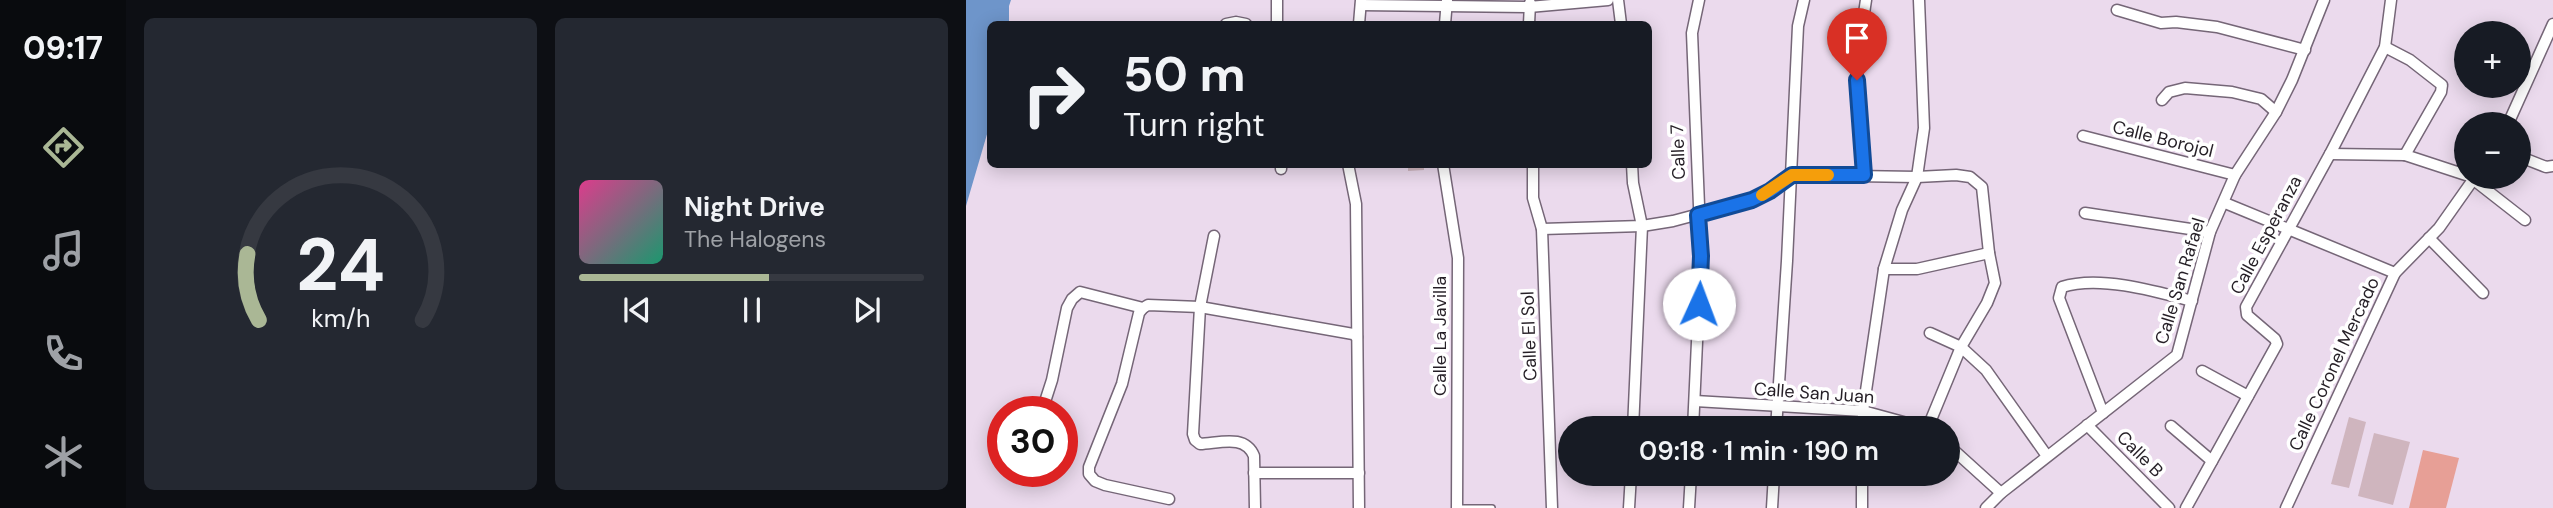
<!DOCTYPE html>
<meta charset="utf-8">
<style>
body{margin:0;font-family:"DM Sans",sans-serif;background:#242831;color:#f1f3f6;height:100vh;display:flex;flex-direction:column;font-size:26px;white-space:nowrap}
*{box-sizing:border-box;margin:0}
p{font-size:23px;color:#9ea1a6}
.icon{flex:none;width:38px;height:38px;fill:none;stroke:currentColor;stroke-width:2;stroke-linecap:round;stroke-linejoin:round}
.map{position:relative;flex:1;overflow:hidden}
.side{display:flex;flex-direction:column;gap:18px;padding:18px;background:#0d0f14;width:840px}
.side>*{flex:none}
.hud{position:absolute;left:21px;top:21px;width:665px;height:147px;border-radius:10px;box-shadow:0 4px 18px #0003;background:#171b24;color:#f1f3f6;overflow:hidden}
.controls{position:absolute;left:1488px;top:21px;display:grid;gap:14px}
.controls a{display:grid;place-items:center;width:77px;height:77px;border-radius:50%;background:#171b24;box-shadow:0 4px 18px #0003;font-size:35px}
.speed{position:absolute;left:21px;top:396px;display:flex;gap:14px;font-size:35px;font-weight:700;text-align:center}
.speed>*{display:grid;place-content:center;width:91px;height:91px;border-radius:50%;background:#171b24;box-shadow:0 4px 18px #0003;line-height:1}
.speed .limit{border:10px solid #d22;background:#fff;color:#111}
.pin{position:absolute;display:grid;place-items:center;width:60px;height:60px;color:#fff;margin:-72px -30px;border-radius:50% 50% 50% 0;rotate:-45deg;box-shadow:0 0 7px #0007}
.pin .icon{rotate:45deg}
.me{position:absolute;width:77px;margin:-38px;rotate:2deg;stroke-linejoin:round;filter:drop-shadow(0 0 5px #0008)}
.turn{display:flex;align-items:center;gap:24px;height:147px;padding:0 21px;font-size:32px}
.turn .icon{width:91px;height:91px;stroke-width:2.5}
.turn b{display:block;font-size:49px;line-height:60px}
.side .card{flex:1;display:flex;flex-direction:column;justify-content:center;gap:10px;min-width:0;padding:0 24px;border-radius:10px;background:#242831}
.side .dial{align-items:center;gap:0}
.dial svg{height:182px;overflow:visible;fill:none;stroke:#363941;stroke-width:7;stroke-linecap:round;text-anchor:middle}
.dial text{fill:#f1f3f6;stroke:none}
.song{display:flex;align-items:center;gap:21px}
.cover{width:84px;height:84px;border-radius:10px;background:linear-gradient(135deg,hsl(330 70% 55%),hsl(160 70% 35%))}
.played{height:7px;border-radius:4px;background:linear-gradient(90deg,#aab795 55%,#363941 55%)}
.keys{display:flex;justify-content:space-around;direction:ltr}
.side .tiles{flex:1;display:grid;gap:18px;grid-template-columns:repeat(2,1fr)}
.trip{position:absolute;left:592px;top:416px;width:402px;height:70px;border-radius:35px;background:#171b24;box-shadow:0 4px 18px #0003;font-weight:600;line-height:70px;text-align:center}
main{display:flex;flex:1;min-height:0}
.tab-bar{display:flex;flex-direction:column;width:126px;justify-content:space-around;align-items:center;background:#090b0e;color:#9ea1a6}
.tab-bar .icon{width:49px;height:49px}
.tab-bar .on{color:#aab795}
.tab-bar b{font-size:32px;color:#f1f3f6}
.map>svg:first-child{display:block}
.green{fill:#e79f96}
.water{fill:#6e95ca}
.building{fill:#cfb5be}
.lines{fill:none;stroke-linecap:round;stroke-linejoin:round}
.service-casing{stroke:#756677;stroke-width:8}
.minor-casing{stroke:#756677;stroke-width:13}
.service{stroke:#fff;stroke-width:5}
.minor{stroke:#fff;stroke-width:10}
.route-casing{stroke:#114b97;stroke-width:18}
.route{stroke:#1a73e8;stroke-width:12}
.slow{stroke:#f59e0b;stroke-width:12}
.labels{text-anchor:middle;dominant-baseline:central;stroke-width:7;stroke-linejoin:round;paint-order:stroke}
.street-label{font-size:18px;fill:#251f26;stroke:#fff}
</style>
<main>
<nav class="tab-bar">
<b>09:17</b>
<svg class="icon on" aria-label="directions" viewBox="0 0 24 24"><path d="M12 3l9 9-9 9-9-9zM9 14v-3h6M13 9l2 2-2 2"/></svg>
<svg class="icon" aria-label="music" viewBox="0 0 24 24"><path d="M9 18V5l10-2v13"/><circle cx="6" cy="18" r="3"/><circle cx="16" cy="16" r="3"/></svg>
<svg class="icon" aria-label="phone" viewBox="0 0 24 24"><path d="M5 4h4l2 5-3 2q2 4 5 5l2-3 5 2v4C11 20 4 13 5 4z"/></svg>
<svg class="icon" aria-label="climate" viewBox="0 0 24 24"><path d="M12 3v18M4 7l16 10M4 17L20 7"/></svg>
</nav>
<section class="side">
<div class="tiles">
<div class="card dial"><svg viewBox="0 0 100 80">
<path d="M14 69A42 42 0 1 1 86 69"/>
<path d="M14 69A42 42 0 0 1 9 40" stroke="#aab795"/>
<text x="50" y="56" font-size="32" font-weight="700">24</text>
<text x="50" y="72" font-size="11">km/h</text>
</svg></div>
<div class="card">
<div class="song"><i class="cover"></i><div><b>Night Drive</b><p>The Halogens</p></div></div>
<div class="played"></div>
<div class="keys"><svg class="icon" aria-label="previous" viewBox="0 0 24 24"><path d="M18 5L8 12l10 7zM5 5v14"/></svg><svg class="icon" aria-label="pause" viewBox="0 0 24 24"><path d="M8 5v14M16 5v14"/></svg><svg class="icon" aria-label="next" viewBox="0 0 24 24"><path d="M6 5l10 7-10 7zM19 5v14"/></svg></div>
</div>
</div>
</section>
<div class="map">
<svg width="1587" height="508" viewBox="0 0 1587 508">
<rect width="100%" height="100%" fill="#ebdaed"/>
<!-- green -->
<path class="green" d="M1457,450L1493,458L1480,508H1443Z"/>
<!-- water -->
<path class="water" d="M0,0H45L43,6V24H24V124L0,206Z"/>
<!-- building -->
<g class="building">
<path d="M442,164H458V170L442,171Z"/>
<path d="M1383,417L1400,422L1383,488L1365,484Z"/>
<path d="M1408,433L1444,442L1427,505L1392,496Z"/>
</g>
<g class="lines">
<defs>
<path id="service" d="M491,508H526"/>
<g id="minor">
<path d="M652,0L655,24"/>
<path d="M395,5L563,7L642,0"/>
<path d="M1151,10L1195,23L1210,22L1251,27L1339,50"/>
<path d="M260,24L270,22L280,24"/>
<path d="M311,24V0"/>
<path d="M393,24L395,0"/>
<path d="M479,24L481,0"/>
<path d="M563,24L564,3"/>
<path d="M1419,47L1444,60L1476,85L1475,92L1439,155"/>
<path d="M1196,100L1203,92L1219,88L1266,92L1295,99L1310,112"/>
<path d="M1542,124L1587,24"/>
<path d="M1117,136L1269,175"/>
<path d="M1364,154L1439,155L1500,175"/>
<path d="M1552,156L1580,167L1587,166"/>
<path d="M315,164V169"/>
<path d="M382,164L390,204L393,508"/>
<path d="M477,164L492,258L491,508"/>
<path d="M567,164V198L576,229L586,508"/>
<path d="M666,164L667,183L676,226L667,429"/>
<path d="M898,175L891,80L892,53L900,0"/>
<path d="M1504,177L1559,220"/>
<path d="M1259,203L1429,273"/>
<path d="M1119,213L1244,232"/>
<path d="M576,229L676,226L707,221L786,200L804,191L826,175L951,177L990,175L1004,177L1016,187L1023,253"/>
<path d="M248,236L234,307L227,434L229,440L234,444C254,443 279,434 288,456L289,508"/>
<path d="M1463,238L1517,293"/>
<path d="M918,269H951L1023,253L1029,283L1021,303L995,347L962,427"/>
<path d="M177,308L173,313L156,384L123,467V474L129,481L139,485L203,499"/>
<path d="M964,333L995,347L1020,370L1081,456"/>
<path d="M1236,371L1282,396"/>
<path d="M729,401L897,411L963,429"/>
<path d="M76,411L86,380L101,308L106,299L114,292L177,308L182,305L234,307L387,334L391,337"/>
<path d="M1137,413L1093,298L1096,287C1133,275 1189,291 1226,301"/>
<path d="M1121,425L1203,508"/>
<path d="M1205,426L1246,461"/>
<path d="M727,429L735,255L726,33L733,0"/>
<path d="M810,429L821,261L832,26L838,0"/>
<path d="M897,429V411L918,269L936,210L951,177L958,128L953,0"/>
<path d="M982,445L1035,493"/>
<path d="M288,473H393"/>
<path d="M663,508L665,474"/>
<path d="M723,508L725,474"/>
<path d="M806,508L808,474"/>
<path d="M896,508V474"/>
<path d="M1020,508L1035,493L1211,355L1244,232L1269,175L1310,112L1326,80L1358,0"/>
<path d="M1220,508L1311,344L1309,339L1281,315L1280,307L1364,154L1419,47L1425,0"/>
<path d="M1320,508L1429,273L1473,228L1509,177"/>
</g>
</defs>
<!-- service casing -->
<use href="#service" class="service-casing"/>
<!-- minor casing -->
<use href="#minor" class="minor-casing"/>
<!-- service -->
<use href="#service" class="service"/>
<!-- minor -->
<use href="#minor" class="minor"/>
</g>
<g class="lines">
<defs>
<path id="route" d="M733,304L735,256L732,215L786,200L804,191L826,175H898L891,80"/>
</defs>
<!-- route casing -->
<use href="#route" class="route-casing"/>
<!-- route -->
<use href="#route" class="route"/>
<!-- slow -->
<path class="slow" d="M796,195L826,175H862"/>
</g>
<g class="labels">
<!-- street labels -->
<g class="street-label">
<text transform="translate(1197 139) rotate(14)">Calle Borojol</text>
<text transform="translate(712 152) rotate(-92)">Calle 7</text>
<text transform="translate(1300 235) rotate(-62)">Calle Esperanza</text>
<text transform="translate(1214 281) rotate(-73)">Calle San Rafael</text>
<text transform="translate(474 336) rotate(-90)">Calle La Javilla</text>
<text transform="translate(563 336) rotate(-92)">Calle El Sol</text>
<text transform="translate(1368 364) rotate(-65)">Calle Coronel Mercado</text>
<text transform="translate(848 393) rotate(4)">Calle San Juan</text>
<text transform="translate(1174 454) rotate(45)">Calle B</text>
</g>
</g>
</svg>
<div class="controls">
<a>+</a>
<a>−</a>
</div>
<div class="speed"><div class="limit">30</div></div>
<div class="pin" style="left:891px;top:80px;background:#d93025"><svg class="icon" aria-label="arrive" viewBox="0 0 24 24"><path d="M6 21V4h12l-3 4 3 4H6"/></svg></div>
<svg class="me" style="left:733px;top:304px" viewBox="-20 -20 40 40"><circle r="19" fill="#fff"/><path d="M0-13L10 11 0 6-10 11z" fill="#1a73e8"/></svg>
<div class="trip">09:18 · 1 min · 190 m</div>
<div class="hud">
<div class="turn"><svg class="icon" aria-label="right" viewBox="0 0 24 24"><path d="M7 20v-9h11M14 6l5 5-5 5"/></svg><div><b>50 m</b>Turn right</div></div>
</div>
</div>
</main>
